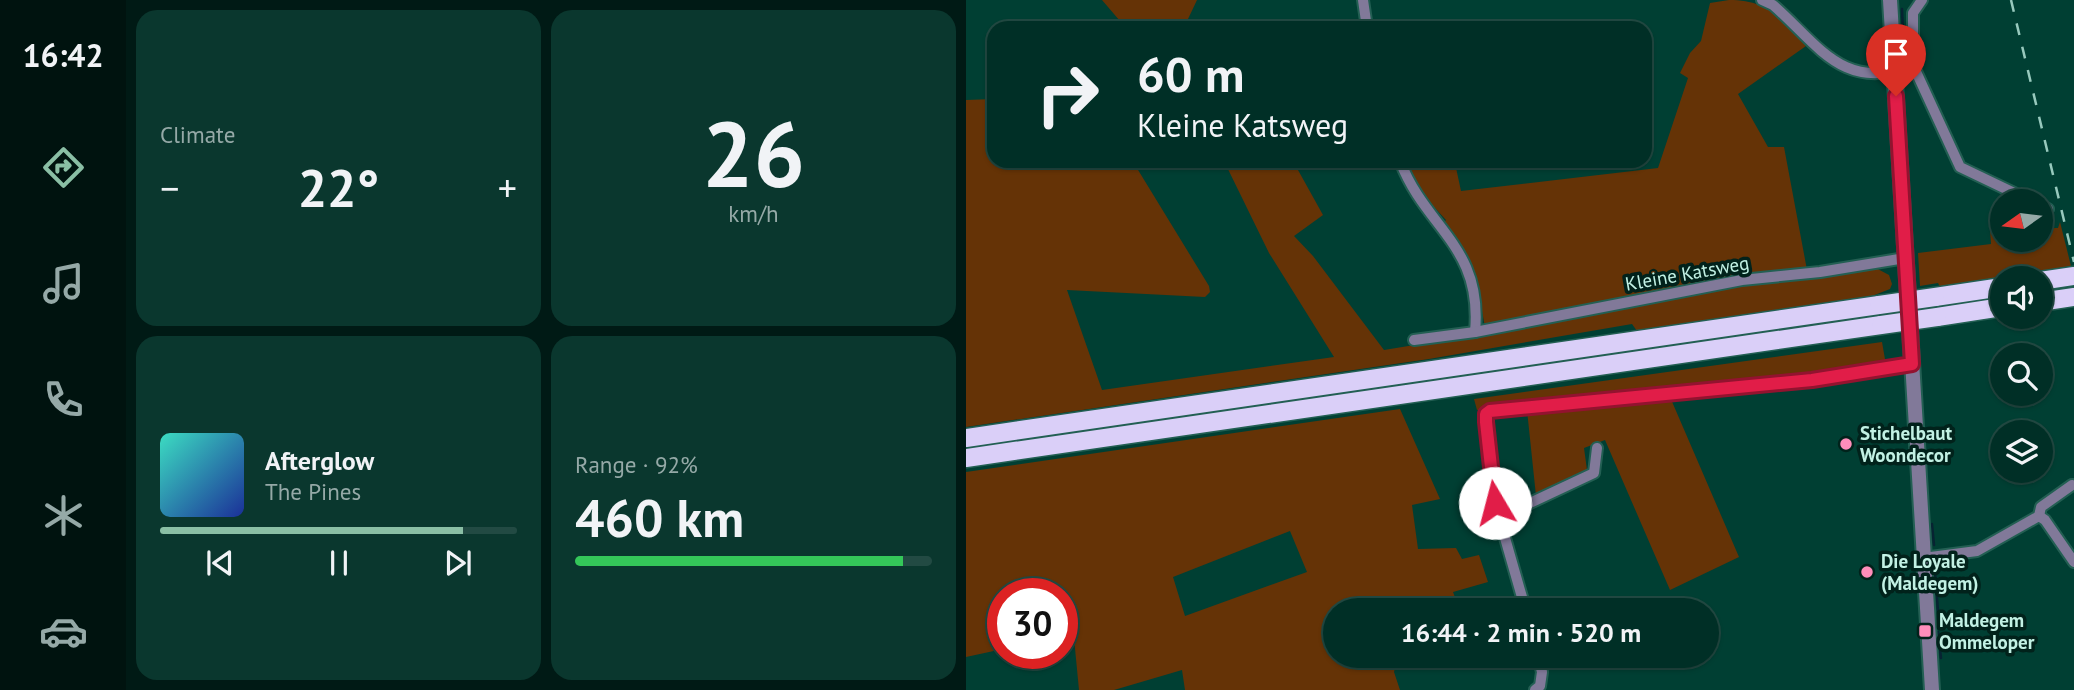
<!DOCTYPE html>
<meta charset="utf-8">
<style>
body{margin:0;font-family:"PT Sans",sans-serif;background:#0a372e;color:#f1f3f6;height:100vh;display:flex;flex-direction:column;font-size:26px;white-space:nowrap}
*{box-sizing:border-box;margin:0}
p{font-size:23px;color:#95a9a7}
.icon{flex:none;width:38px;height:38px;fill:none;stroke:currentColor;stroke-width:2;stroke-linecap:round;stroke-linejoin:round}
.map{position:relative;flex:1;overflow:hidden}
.panel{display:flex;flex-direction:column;gap:10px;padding:10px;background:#001a15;width:840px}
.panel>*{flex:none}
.guide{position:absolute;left:21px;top:21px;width:665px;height:147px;border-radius:21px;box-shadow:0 2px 5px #0004,0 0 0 2px #224a43;background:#002f26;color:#f1f3f6;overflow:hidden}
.needle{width:46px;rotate:256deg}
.controls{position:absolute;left:1024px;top:189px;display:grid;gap:14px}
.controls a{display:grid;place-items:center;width:63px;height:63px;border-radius:50%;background:#002f26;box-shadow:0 2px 5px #0004,0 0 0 2px #224a43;font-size:35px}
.speed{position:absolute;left:21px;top:578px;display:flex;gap:14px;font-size:35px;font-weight:700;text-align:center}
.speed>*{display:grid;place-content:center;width:91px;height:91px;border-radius:50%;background:#002f26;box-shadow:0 2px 5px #0004,0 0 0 2px #224a43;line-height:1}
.speed .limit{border:10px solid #d22;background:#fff;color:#111}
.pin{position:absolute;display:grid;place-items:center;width:60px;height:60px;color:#fff;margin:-72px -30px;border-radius:50% 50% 50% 0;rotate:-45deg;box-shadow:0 0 7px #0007}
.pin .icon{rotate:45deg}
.me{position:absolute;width:77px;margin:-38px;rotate:352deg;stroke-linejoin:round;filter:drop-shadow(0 0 5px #0008)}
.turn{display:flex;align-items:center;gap:24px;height:147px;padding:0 35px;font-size:32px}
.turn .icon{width:91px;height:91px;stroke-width:2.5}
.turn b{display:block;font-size:49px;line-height:60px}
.big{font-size:52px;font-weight:700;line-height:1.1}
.panel .tile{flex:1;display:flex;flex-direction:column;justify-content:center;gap:10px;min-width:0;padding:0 24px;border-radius:21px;background:#0a372e}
.panel .dial{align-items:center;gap:0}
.dial b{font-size:91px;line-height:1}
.song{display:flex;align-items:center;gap:21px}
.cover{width:84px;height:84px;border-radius:10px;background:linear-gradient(135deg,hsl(170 70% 55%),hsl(230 70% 35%))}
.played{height:7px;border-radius:4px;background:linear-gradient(90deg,#8abfa5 85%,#224a43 85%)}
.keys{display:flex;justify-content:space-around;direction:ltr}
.heat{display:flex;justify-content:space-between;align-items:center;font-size:38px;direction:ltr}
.charge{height:10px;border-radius:5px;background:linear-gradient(90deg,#34c759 92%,#224a43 0)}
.panel .tiles{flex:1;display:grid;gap:10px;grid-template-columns:repeat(2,1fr)}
.trip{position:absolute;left:357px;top:598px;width:396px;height:70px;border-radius:35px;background:#002f26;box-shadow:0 2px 5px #0004,0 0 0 2px #224a43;font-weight:700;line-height:70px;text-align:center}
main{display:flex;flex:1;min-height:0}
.menu{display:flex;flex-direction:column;width:126px;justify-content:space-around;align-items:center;background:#00130f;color:#95a9a7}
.menu .icon{width:49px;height:49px}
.menu .active{color:#8abfa5}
.menu b{font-size:32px;color:#f1f3f6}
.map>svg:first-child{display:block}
.green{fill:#653306;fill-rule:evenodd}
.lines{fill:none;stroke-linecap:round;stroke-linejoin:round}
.stream{stroke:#072332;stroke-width:2.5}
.minor-casing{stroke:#235f53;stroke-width:14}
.tertiary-casing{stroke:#235f53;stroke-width:18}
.trunk-casing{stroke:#235f53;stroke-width:21}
.minor{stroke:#817999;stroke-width:10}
.tertiary{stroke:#817999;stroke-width:14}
.trunk{stroke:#dacff8;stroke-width:18}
.rail{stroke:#97c9bd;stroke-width:2.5;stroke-dasharray:12 12;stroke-linecap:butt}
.trunk-bridge-casing{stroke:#235f53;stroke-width:21;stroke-linecap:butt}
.trunk-bridge{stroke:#dacff8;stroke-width:18}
.route-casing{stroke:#92132f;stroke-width:18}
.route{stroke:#e11d48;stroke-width:12}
.poi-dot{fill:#ff8ebb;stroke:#01221b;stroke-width:2.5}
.labels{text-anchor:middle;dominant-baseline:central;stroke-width:7;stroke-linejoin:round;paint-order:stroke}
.street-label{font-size:19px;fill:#c2f1e4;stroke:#01221b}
.poi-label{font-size:19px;font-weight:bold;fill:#c2f1e4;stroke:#01221b;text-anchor:start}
</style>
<main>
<nav class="menu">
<b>16:42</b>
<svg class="icon active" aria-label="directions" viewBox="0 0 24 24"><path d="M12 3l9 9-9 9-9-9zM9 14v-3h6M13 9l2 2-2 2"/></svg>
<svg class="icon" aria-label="music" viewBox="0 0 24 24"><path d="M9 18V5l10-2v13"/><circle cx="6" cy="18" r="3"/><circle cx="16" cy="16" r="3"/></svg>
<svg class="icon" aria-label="phone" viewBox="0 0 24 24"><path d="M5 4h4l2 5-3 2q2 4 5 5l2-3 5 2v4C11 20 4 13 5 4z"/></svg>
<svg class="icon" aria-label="climate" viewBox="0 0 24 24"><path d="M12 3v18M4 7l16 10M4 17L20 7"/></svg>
<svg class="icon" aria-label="car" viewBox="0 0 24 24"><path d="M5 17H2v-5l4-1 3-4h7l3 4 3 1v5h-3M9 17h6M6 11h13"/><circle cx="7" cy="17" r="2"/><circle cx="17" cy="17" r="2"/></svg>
</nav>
<section class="panel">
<div class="tiles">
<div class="tile"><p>Climate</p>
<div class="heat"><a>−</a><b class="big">22°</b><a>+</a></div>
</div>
<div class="tile dial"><b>26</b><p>km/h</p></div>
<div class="tile">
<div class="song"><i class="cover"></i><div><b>Afterglow</b><p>The Pines</p></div></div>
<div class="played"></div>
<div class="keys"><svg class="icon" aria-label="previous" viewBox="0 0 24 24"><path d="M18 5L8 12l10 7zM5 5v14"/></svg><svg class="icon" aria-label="pause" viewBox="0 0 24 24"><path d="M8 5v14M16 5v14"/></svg><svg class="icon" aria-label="next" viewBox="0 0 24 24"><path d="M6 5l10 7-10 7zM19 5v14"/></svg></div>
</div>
<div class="tile"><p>Range · 92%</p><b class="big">460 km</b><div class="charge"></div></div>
</div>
</section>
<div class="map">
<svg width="1108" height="690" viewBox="0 0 1108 690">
<rect width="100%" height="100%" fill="#003f33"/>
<!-- green -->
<g class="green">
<path d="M136,0H231L222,19L236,28H160Z"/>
<path d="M763,0C803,0 815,19 840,46L772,94L802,147H818L841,270L519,327C511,280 506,263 477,224L480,220L456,194L440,161H496L489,163L495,191L692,168L722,78L714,73L724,53L735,41L744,3Z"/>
<path d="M28,99V161H172L169,165L243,286L244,292L239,297L101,290L136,390L368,357L303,253L258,161H327L357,215L328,236L347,256L418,350L614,318L816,278L906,266L923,275L926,284L924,289L906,296L671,331L666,324L463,359L0,427V100Z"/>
<path d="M1094,222L1105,266L974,287L972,283L954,286L952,253L1025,244L1024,230H1036V240H1074L1075,228H1092Z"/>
<path d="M916,342L920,365L511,410L508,399Z"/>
<path d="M704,397L773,557L704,590L639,440L618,448L621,470L570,496L561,410Z"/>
<path d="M434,409L474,499L446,505L452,549L490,548L496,559L513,555L522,582L487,592L494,611H369V656H432L428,672L434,690H219L216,670L148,690H113L108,638L96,621V593H37V649L0,657V472ZM324,531L341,572L219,616L207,577Z"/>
</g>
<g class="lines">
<!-- stream -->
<g class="stream">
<path d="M936,9L938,51"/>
<path d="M966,524L968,545"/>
<path d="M969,572L973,624"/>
<path d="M972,632L975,658"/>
</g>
<defs>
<g id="minor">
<path d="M397,0L401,28"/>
<path d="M796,0L807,5C852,44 877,93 947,65"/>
<path d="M947,65L994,167L1065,201"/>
<path d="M947,65V13L956,0"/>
<path d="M434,161C460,229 517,246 509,332"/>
<path d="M1074,206L1082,209"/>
<path d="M448,340L509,332L776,280L854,272L939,258"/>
<path d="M1073,516L1075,507L1106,485"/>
<path d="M532,518L628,473L631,448"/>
<path d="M957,558L1011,551L1073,516L1079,520L1108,562"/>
<path d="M560,611L529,503L520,422V414L524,411L846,380L946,364"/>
<path d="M569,690L574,686L576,672L572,656"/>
</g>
<path id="tertiary" d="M924,0L966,690"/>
<g id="trunk">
<path d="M1074,281L1108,276"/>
<path d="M969,297L1036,287"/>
<path d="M1074,302L1108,297"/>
<path d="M971,317L1036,307"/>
<path d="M0,438L913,305"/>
<path d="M0,458L915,325"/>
</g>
</defs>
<!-- minor casing -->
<use href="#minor" class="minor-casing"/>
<!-- tertiary casing -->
<use href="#tertiary" class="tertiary-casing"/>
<!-- trunk casing -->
<use href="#trunk" class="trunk-casing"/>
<!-- minor -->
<use href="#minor" class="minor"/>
<!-- tertiary -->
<use href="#tertiary" class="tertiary"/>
<!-- trunk -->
<use href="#trunk" class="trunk"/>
<!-- rail -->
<path class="rail" d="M1045,0L1108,262"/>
<defs>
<g id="trunk-bridge">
<path d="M913,305L969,297"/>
<path d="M915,325L971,317"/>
</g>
</defs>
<!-- trunk-bridge casing -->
<use href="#trunk-bridge" class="trunk-bridge-casing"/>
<!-- trunk-bridge -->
<use href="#trunk-bridge" class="trunk-bridge"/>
</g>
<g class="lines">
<defs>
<path id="route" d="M529,503L520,422V414L524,411L846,380L946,364L930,96"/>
</defs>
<!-- route casing -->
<use href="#route" class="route-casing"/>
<!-- route -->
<use href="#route" class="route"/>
</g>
<!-- markers -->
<g class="poi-dot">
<circle cx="880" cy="444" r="7"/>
<circle cx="901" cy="572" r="7"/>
<rect x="952" y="624" width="14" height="14" rx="3.5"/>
</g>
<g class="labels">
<!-- street labels -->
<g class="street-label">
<text transform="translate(721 273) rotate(-10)">Kleine Katsweg</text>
</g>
<!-- poi labels -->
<g class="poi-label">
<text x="894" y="433">Stichelbaut<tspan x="894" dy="22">Woondecor</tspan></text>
<text x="915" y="561">Die Loyale<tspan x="915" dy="22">(Maldegem)</tspan></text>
<text x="973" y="620">Maldegem<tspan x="973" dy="22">Ommeloper</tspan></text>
</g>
</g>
</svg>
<div class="controls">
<a><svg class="needle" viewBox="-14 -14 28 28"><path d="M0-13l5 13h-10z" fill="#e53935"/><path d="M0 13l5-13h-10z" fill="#95a9a7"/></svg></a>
<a><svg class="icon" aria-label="sound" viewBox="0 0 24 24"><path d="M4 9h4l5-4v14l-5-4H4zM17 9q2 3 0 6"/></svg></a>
<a><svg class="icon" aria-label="search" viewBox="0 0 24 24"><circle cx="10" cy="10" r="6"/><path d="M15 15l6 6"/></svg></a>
<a><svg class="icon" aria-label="layers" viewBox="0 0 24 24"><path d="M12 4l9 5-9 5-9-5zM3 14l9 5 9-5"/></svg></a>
</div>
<div class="speed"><div class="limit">30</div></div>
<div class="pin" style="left:930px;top:96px;background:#d93025"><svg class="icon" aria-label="arrive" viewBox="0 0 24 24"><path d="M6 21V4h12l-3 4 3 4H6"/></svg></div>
<svg class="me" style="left:529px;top:503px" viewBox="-20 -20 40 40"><circle r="19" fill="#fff"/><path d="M0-13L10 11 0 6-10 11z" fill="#e11d48"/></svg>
<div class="trip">16:44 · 2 min · 520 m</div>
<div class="guide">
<div class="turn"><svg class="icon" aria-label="right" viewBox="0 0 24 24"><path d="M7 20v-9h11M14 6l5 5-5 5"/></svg><div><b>60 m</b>Kleine Katsweg</div></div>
</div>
</div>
</main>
